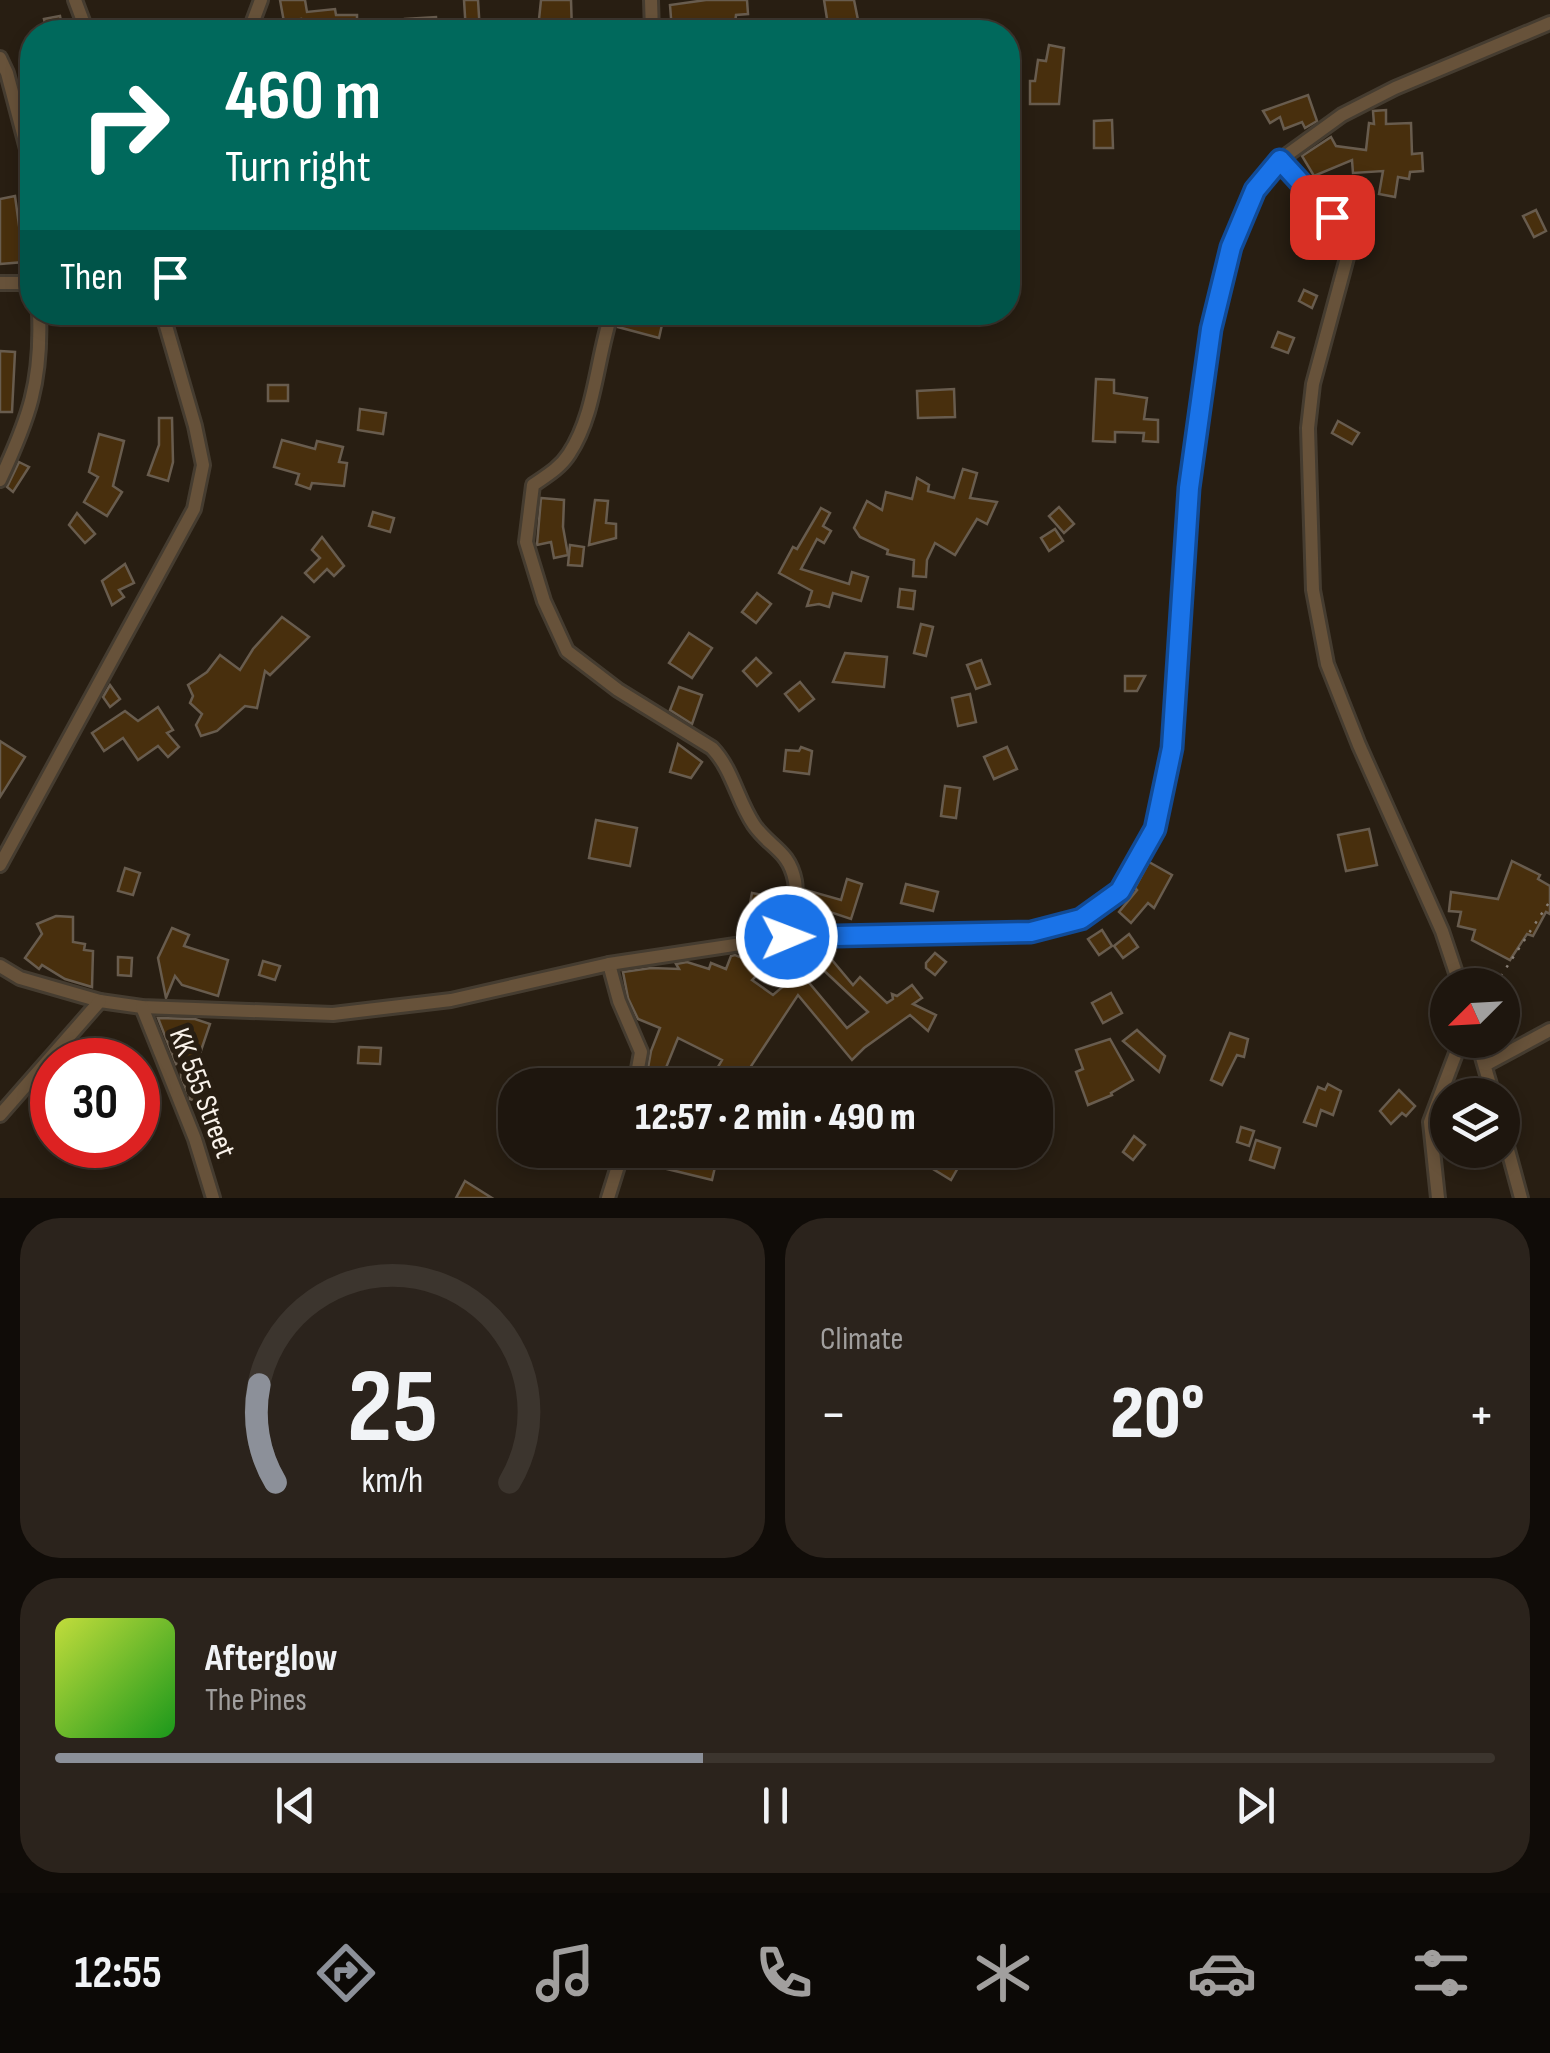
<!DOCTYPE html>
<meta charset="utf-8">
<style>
body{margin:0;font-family:"Sofia Sans Condensed",sans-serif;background:#2b231c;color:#f1f3f6;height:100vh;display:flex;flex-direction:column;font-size:38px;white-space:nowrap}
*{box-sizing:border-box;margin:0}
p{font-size:32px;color:#a19f9e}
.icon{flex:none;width:55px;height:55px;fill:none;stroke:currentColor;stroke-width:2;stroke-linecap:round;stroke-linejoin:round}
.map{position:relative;height:1198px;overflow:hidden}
.side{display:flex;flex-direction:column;gap:20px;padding:20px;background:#100c08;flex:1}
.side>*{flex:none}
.top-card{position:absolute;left:20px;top:20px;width:1000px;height:305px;border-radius:40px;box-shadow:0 5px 15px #0003,0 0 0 2px #3c352e;background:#00695c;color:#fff;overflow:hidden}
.needle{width:65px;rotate:246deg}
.fabs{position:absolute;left:1430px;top:968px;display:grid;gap:20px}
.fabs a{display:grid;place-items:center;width:90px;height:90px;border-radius:50%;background:#1e160e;box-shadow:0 5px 15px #0003,0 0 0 2px #3c352e;font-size:50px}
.speed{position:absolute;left:30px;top:1038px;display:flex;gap:20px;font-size:50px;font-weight:700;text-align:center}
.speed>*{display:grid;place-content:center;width:130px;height:130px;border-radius:50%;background:#1e160e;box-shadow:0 5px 15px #0003,0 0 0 2px #3c352e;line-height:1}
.speed .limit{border:15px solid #d22;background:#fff;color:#111}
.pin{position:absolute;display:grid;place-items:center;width:85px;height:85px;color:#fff;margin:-42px;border-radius:20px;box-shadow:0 5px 15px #0006}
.me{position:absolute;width:110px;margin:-55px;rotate:89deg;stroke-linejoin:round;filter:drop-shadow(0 0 8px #0008)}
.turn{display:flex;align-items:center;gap:35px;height:210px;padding:0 40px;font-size:45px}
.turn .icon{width:130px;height:130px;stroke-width:2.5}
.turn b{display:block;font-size:70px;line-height:85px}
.then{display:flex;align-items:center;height:95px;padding:0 40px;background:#0003;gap:20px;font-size:38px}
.big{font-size:75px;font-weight:800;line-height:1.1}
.side .widget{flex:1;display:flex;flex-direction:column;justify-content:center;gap:15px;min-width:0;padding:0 35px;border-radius:40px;background:#2b231c}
.side .dial{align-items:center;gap:0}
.dial svg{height:260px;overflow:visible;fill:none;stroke:#3c352e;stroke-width:7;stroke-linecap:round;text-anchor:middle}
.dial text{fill:#f1f3f6;stroke:none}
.song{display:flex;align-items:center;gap:30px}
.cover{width:120px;height:120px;border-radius:15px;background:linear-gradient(135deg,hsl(70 70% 55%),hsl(120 70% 35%))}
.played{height:10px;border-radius:5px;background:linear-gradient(90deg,#8c9099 45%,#3c352e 45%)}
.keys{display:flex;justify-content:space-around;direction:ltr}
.heat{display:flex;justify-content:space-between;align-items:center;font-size:55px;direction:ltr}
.side .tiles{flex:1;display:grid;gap:20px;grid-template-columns:1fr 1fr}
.widget:last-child{grid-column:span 2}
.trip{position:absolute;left:498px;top:1068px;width:555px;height:100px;border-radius:40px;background:#1e160e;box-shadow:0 5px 15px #0003,0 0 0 2px #3c352e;font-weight:800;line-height:100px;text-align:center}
.tab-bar{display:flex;height:160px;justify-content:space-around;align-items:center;background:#0c0906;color:#a19f9e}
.tab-bar .icon{width:70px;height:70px}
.tab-bar .selected{color:#8c9099}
.tab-bar b{font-size:45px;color:#f1f3f6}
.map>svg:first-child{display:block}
.building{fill:#482f0d;stroke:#685c4e;stroke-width:2.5}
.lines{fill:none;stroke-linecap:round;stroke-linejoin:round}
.street-casing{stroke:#453c30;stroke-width:18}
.path{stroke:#877e74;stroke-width:2.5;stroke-dasharray:2.5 8;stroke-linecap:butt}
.street{stroke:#67523a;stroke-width:12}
.route-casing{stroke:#114b97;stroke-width:25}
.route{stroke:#1a73e8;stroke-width:18}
.labels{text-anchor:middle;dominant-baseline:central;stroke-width:10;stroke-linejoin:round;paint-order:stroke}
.street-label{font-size:30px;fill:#f9f2ea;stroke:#281e12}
</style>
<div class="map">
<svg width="1550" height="1198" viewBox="0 0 1550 1198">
<rect width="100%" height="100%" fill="#281e12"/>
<!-- building -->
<g class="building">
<path d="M280,0H305L307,12L335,9L336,15H357V32H322L321,25L302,28L301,19L284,22Z"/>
<path d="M464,0H478L480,32H466Z"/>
<path d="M541,0H571L572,32L538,29Z"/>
<path d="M706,0H747L748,14L736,15L734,32L672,31L670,5Z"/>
<path d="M824,0H854L858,20L828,25Z"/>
<path d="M60,16L63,31L47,32L44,19Z"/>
<path d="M436,17L437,32H406L405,19Z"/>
<path d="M1049,45L1064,48L1059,104H1030V81H1035L1038,60L1046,61Z"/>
<path d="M1308,95L1317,121L1305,128L1302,122L1284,129L1280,117L1270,123L1263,111Z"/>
<path d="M1386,110V124L1411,123L1412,154L1422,153L1423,171L1410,172L1409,179L1398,177L1395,197L1379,194L1383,171L1353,173L1352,160L1314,176L1302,156L1331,137L1336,146L1366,150L1369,123L1374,124L1373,111Z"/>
<path d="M1112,120L1113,148H1094V121Z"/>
<path d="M15,196L24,262L0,264V199Z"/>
<path d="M1536,210L1546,231L1534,237L1523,216Z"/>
<path d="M1304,290L1317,296L1312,308L1299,301Z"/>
<path d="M622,312H660L664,316L659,338L618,327Z"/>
<path d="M1278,332L1294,338L1288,353L1272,347Z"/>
<path d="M0,351L15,352L12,412H0Z"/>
<path d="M1096,379L1114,380V393L1147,398L1144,419L1158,420V442L1143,441L1144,433L1115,432V442L1093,441Z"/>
<rect x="268" y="385" width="20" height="16"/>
<path d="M954,389L955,417L918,418L917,391Z"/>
<path d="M360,409L386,413L383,434L358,430Z"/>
<path d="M159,418H172L173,462L168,481L148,475L159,445Z"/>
<path d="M1338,421L1359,433L1352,444L1332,433Z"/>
<path d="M99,434L124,441L113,486L122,492L107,516L84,502L98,477L89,472Z"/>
<path d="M282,440L315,449L317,441L343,447L339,462L347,463L344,486L312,483L310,489L296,484L299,474L274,467Z"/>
<path d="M19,462L29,467L13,492L7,487Z"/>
<path d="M963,469L977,473L970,498L997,502L987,524L977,519L955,555L935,543L927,560L926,577L913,576L914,560L887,554L888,550L860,537L854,528L867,501L882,510L886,492L912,499L917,478L929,485L928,491L954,498Z"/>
<path d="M541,498L564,500L563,527L568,555L554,558L551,542L537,545Z"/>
<path d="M595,500L608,501L606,523L616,524V538L589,545Z"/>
<path d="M1059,507L1074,524L1064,533L1049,516Z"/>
<path d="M821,508L830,513L823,526L831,531L824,543L817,539L801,569L849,584L852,572L868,577L861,601L833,593L829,607L819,604L807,606L812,591L779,573L793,547L797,549Z"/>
<path d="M373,512L394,518L390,532L369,526Z"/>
<path d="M77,513L95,534L85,543L69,525Z"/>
<path d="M1055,529L1063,541L1049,551L1041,538Z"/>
<path d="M322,537L344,566L334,576L327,569L314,582L305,573L320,558L312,550Z"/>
<path d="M570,545L584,547L582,566L568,565Z"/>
<path d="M125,564L134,583L119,590L124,597L112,605L102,581Z"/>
<path d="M900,589L915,591L913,609L898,607Z"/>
<path d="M757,593L771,604L756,623L742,612Z"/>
<path d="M282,617L309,637L270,675L265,671L257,708L245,706L217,731L201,736L196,725L202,714L190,703L193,696L188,685L207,672L220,655L240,670L253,649Z"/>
<path d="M921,624L933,627L926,656L914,653Z"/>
<path d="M689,633L712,648L692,678L669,663Z"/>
<path d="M845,653L887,657L884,687L833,682Z"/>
<path d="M756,658L771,673L757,686L743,671Z"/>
<path d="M981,660L990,684L976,689L967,665Z"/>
<path d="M1125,676H1145L1137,691H1125Z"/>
<path d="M800,682L814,699L799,711L785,694Z"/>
<path d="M110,685L120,699L110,707L103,697Z"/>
<path d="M679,687L702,695L692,724L670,710Z"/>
<path d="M970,694L976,722L958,726L952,698Z"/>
<path d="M158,707L173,730L167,733L179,747L168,757L158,746L138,760L123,738L104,751L92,733L125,711L138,721Z"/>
<path d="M0,741L25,757L0,797Z"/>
<path d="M678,744L702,762L691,778L670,772Z"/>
<path d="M801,747L812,751L809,774L784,771L786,750L799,751Z"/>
<path d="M1007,747L1017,769L994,779L984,757Z"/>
<path d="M945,786L960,788L956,818L941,816Z"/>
<path d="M596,820L637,828L630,866L589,858Z"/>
<path d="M1369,829L1377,865L1346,871L1338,835Z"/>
<path d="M1512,861L1540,875L1538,879L1550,886V914L1546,912L1533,936L1527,934L1510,960L1472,940L1475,930L1458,926L1461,912L1449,911L1451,892L1498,899Z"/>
<path d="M1149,862L1172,875L1154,908L1148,903L1131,923L1119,912L1137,890L1135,888Z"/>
<path d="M125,868L140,873L133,895L118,891Z"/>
<path d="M847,879L862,884L851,919L815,907L813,913L804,907L806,890L841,900Z"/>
<path d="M906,884L938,892L933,911L901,903Z"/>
<path d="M752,893L773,897L770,917L748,914Z"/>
<path d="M56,916L73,917V942L85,944L84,950L93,951L92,987L65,979L42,965L39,969L25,958L42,934L37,924Z"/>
<path d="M172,928L189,935L184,946L228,960L218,996L182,985L175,976L166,998L158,958Z"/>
<path d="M1102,930L1112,946L1099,955L1088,939Z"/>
<path d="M1129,934L1138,947L1123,958L1114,946Z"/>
<path d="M935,953L946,962L935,975L926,968V963Z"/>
<path d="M827,954L853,985L860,977L887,1003L893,999L892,994L897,996L912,985L922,998L913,1004L936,1015L928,1031L910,1015L864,1048L852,1060L798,995L740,1083L718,1067L722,1060L678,1038L659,1085H645L651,1051L660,1028L638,1019L628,998L623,972L651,968L679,969L676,964L687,962L709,969L711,963L726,969L731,956L735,955L765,967L752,980L773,995L800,972L847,1028L868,1012L816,963Z"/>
<path d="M118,957L132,958L131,976L118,975Z"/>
<path d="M263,961L280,966L275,980L259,975Z"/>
<path d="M1111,993L1122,1013L1103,1023L1092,1003Z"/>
<path d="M158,1018L195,1019L210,1024L193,1074H203L204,1104L190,1099L189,1085L187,1092L181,1077V1062L176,1064Z"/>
<path d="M1137,1030L1165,1056L1159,1072L1123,1041Z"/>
<path d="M1230,1033L1248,1039L1244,1057L1237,1055L1222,1085L1211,1080Z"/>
<path d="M1110,1039L1133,1080L1111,1093L1112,1095L1088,1105L1076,1072L1083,1069L1076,1050Z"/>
<path d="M359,1047L381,1048L380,1064L358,1063Z"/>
<path d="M914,1069L940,1085H904Z"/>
<path d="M1328,1084L1341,1091L1333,1115L1321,1110L1316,1126L1304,1122L1318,1087L1325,1090Z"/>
<path d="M1399,1090L1415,1106L1406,1116L1402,1113L1391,1124L1380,1111Z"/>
<path d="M1241,1127L1254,1131L1249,1146L1237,1142Z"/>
<path d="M1134,1136L1145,1145L1133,1160L1123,1152Z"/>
<path d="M1256,1140L1280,1148L1274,1168L1250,1160Z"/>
<path d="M653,1150H719L712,1180L659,1167L660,1164L650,1161Z"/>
<path d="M944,1150H968L951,1180L933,1169Z"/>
<path d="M465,1181L492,1198H456Z"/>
</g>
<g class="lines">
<defs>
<g id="street">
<path d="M75,0L87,32"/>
<path d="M651,0L652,32"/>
<path d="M249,32L261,0"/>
<path d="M0,58L7,73L32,168"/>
<path d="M1280,160C1303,186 1346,217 1348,254L1313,384L1308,428L1313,590L1327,664L1359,745L1442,931L1460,985"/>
<path d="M0,283H32"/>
<path d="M612,312C596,359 596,413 569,454C560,468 546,476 533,485L526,542L544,601L567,651L618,690L712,748C733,770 737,800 754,825C770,848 789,850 795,881C798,898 790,920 787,937"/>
<path d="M0,480C29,418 42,382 39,312"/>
<path d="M0,865L194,509L203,465L195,426L162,312"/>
<path d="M609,964L619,1001L641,1052L635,1085"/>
<path d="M0,966L20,978L100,1001L142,1007L333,1014L451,1000L609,964L787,937L1031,933L1081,919L1119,891L1155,829L1172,748L1189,488L1211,329L1231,247L1255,190L1280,160L1342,115L1395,88L1550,23"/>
<path d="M142,1007L195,1139L213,1198"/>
<path d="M1477,1040L1493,1095"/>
<path d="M1485,1065L1550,1030"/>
<path d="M0,1115L100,1001"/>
<path d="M1502,1128L1521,1198"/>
<path d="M608,1198L623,1150"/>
<path d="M1438,1198L1430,1122L1461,1040"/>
</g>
</defs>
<!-- street casing -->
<use href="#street" class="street-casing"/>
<!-- path -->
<path class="path" d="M1495,985L1550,901"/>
<!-- street -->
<use href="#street" class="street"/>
</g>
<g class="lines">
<defs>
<path id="route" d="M787,937L1031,932L1081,919L1120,891L1155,829L1172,748L1189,488L1211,329L1231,247L1255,190L1280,160L1332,217"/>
</defs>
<!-- route casing -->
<use href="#route" class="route-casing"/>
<!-- route -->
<use href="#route" class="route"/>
</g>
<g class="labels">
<!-- street labels -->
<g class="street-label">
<text transform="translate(202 1093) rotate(69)">KK 555 Street</text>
</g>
</g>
</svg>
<div class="fabs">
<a><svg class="needle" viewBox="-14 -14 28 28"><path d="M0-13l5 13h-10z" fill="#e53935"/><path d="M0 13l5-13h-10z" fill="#a19f9e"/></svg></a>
<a><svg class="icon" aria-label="layers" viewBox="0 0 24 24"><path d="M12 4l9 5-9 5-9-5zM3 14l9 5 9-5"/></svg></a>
</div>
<div class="speed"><div class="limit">30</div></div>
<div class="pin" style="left:1332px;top:217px;background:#d93025"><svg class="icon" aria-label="arrive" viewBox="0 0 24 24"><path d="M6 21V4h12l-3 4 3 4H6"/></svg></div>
<svg class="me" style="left:787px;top:937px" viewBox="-20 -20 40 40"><circle r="17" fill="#1a73e8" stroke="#fff" stroke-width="3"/><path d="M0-11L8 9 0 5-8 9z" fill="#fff"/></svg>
<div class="trip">12:57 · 2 min · 490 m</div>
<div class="top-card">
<div class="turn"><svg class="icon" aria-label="right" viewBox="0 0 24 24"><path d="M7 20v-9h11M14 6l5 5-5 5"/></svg><div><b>460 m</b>Turn right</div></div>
<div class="then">Then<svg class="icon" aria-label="arrive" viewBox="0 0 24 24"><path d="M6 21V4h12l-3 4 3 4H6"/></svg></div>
</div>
</div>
<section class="side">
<div class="tiles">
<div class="widget dial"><svg viewBox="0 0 100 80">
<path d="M14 69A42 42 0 1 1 86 69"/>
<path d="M14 69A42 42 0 0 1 9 39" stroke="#8c9099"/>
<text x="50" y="56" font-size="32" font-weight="700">25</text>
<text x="50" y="72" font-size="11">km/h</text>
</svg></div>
<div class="widget"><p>Climate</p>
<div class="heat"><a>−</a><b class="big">20°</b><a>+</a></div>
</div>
<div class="widget">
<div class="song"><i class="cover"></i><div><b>Afterglow</b><p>The Pines</p></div></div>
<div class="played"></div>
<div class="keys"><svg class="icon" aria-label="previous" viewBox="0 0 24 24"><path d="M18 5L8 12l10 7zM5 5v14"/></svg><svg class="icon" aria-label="pause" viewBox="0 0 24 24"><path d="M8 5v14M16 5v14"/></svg><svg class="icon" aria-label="next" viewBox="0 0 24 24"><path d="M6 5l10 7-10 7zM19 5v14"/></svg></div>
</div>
</div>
</section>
<nav class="tab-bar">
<b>12:55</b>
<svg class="icon selected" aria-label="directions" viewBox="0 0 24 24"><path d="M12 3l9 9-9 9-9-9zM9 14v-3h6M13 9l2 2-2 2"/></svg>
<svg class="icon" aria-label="music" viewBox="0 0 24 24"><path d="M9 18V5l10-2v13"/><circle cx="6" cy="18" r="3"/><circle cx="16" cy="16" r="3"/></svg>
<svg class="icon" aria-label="phone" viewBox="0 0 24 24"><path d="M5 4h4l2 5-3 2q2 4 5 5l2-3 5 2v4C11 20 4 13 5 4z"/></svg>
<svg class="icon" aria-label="climate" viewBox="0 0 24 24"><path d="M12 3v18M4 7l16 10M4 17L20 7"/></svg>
<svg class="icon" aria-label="car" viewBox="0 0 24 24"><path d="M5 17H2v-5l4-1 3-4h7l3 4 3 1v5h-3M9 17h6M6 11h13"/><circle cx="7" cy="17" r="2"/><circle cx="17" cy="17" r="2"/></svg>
<svg class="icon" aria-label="filters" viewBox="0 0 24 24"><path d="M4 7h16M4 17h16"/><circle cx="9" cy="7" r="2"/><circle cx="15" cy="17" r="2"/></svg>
</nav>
